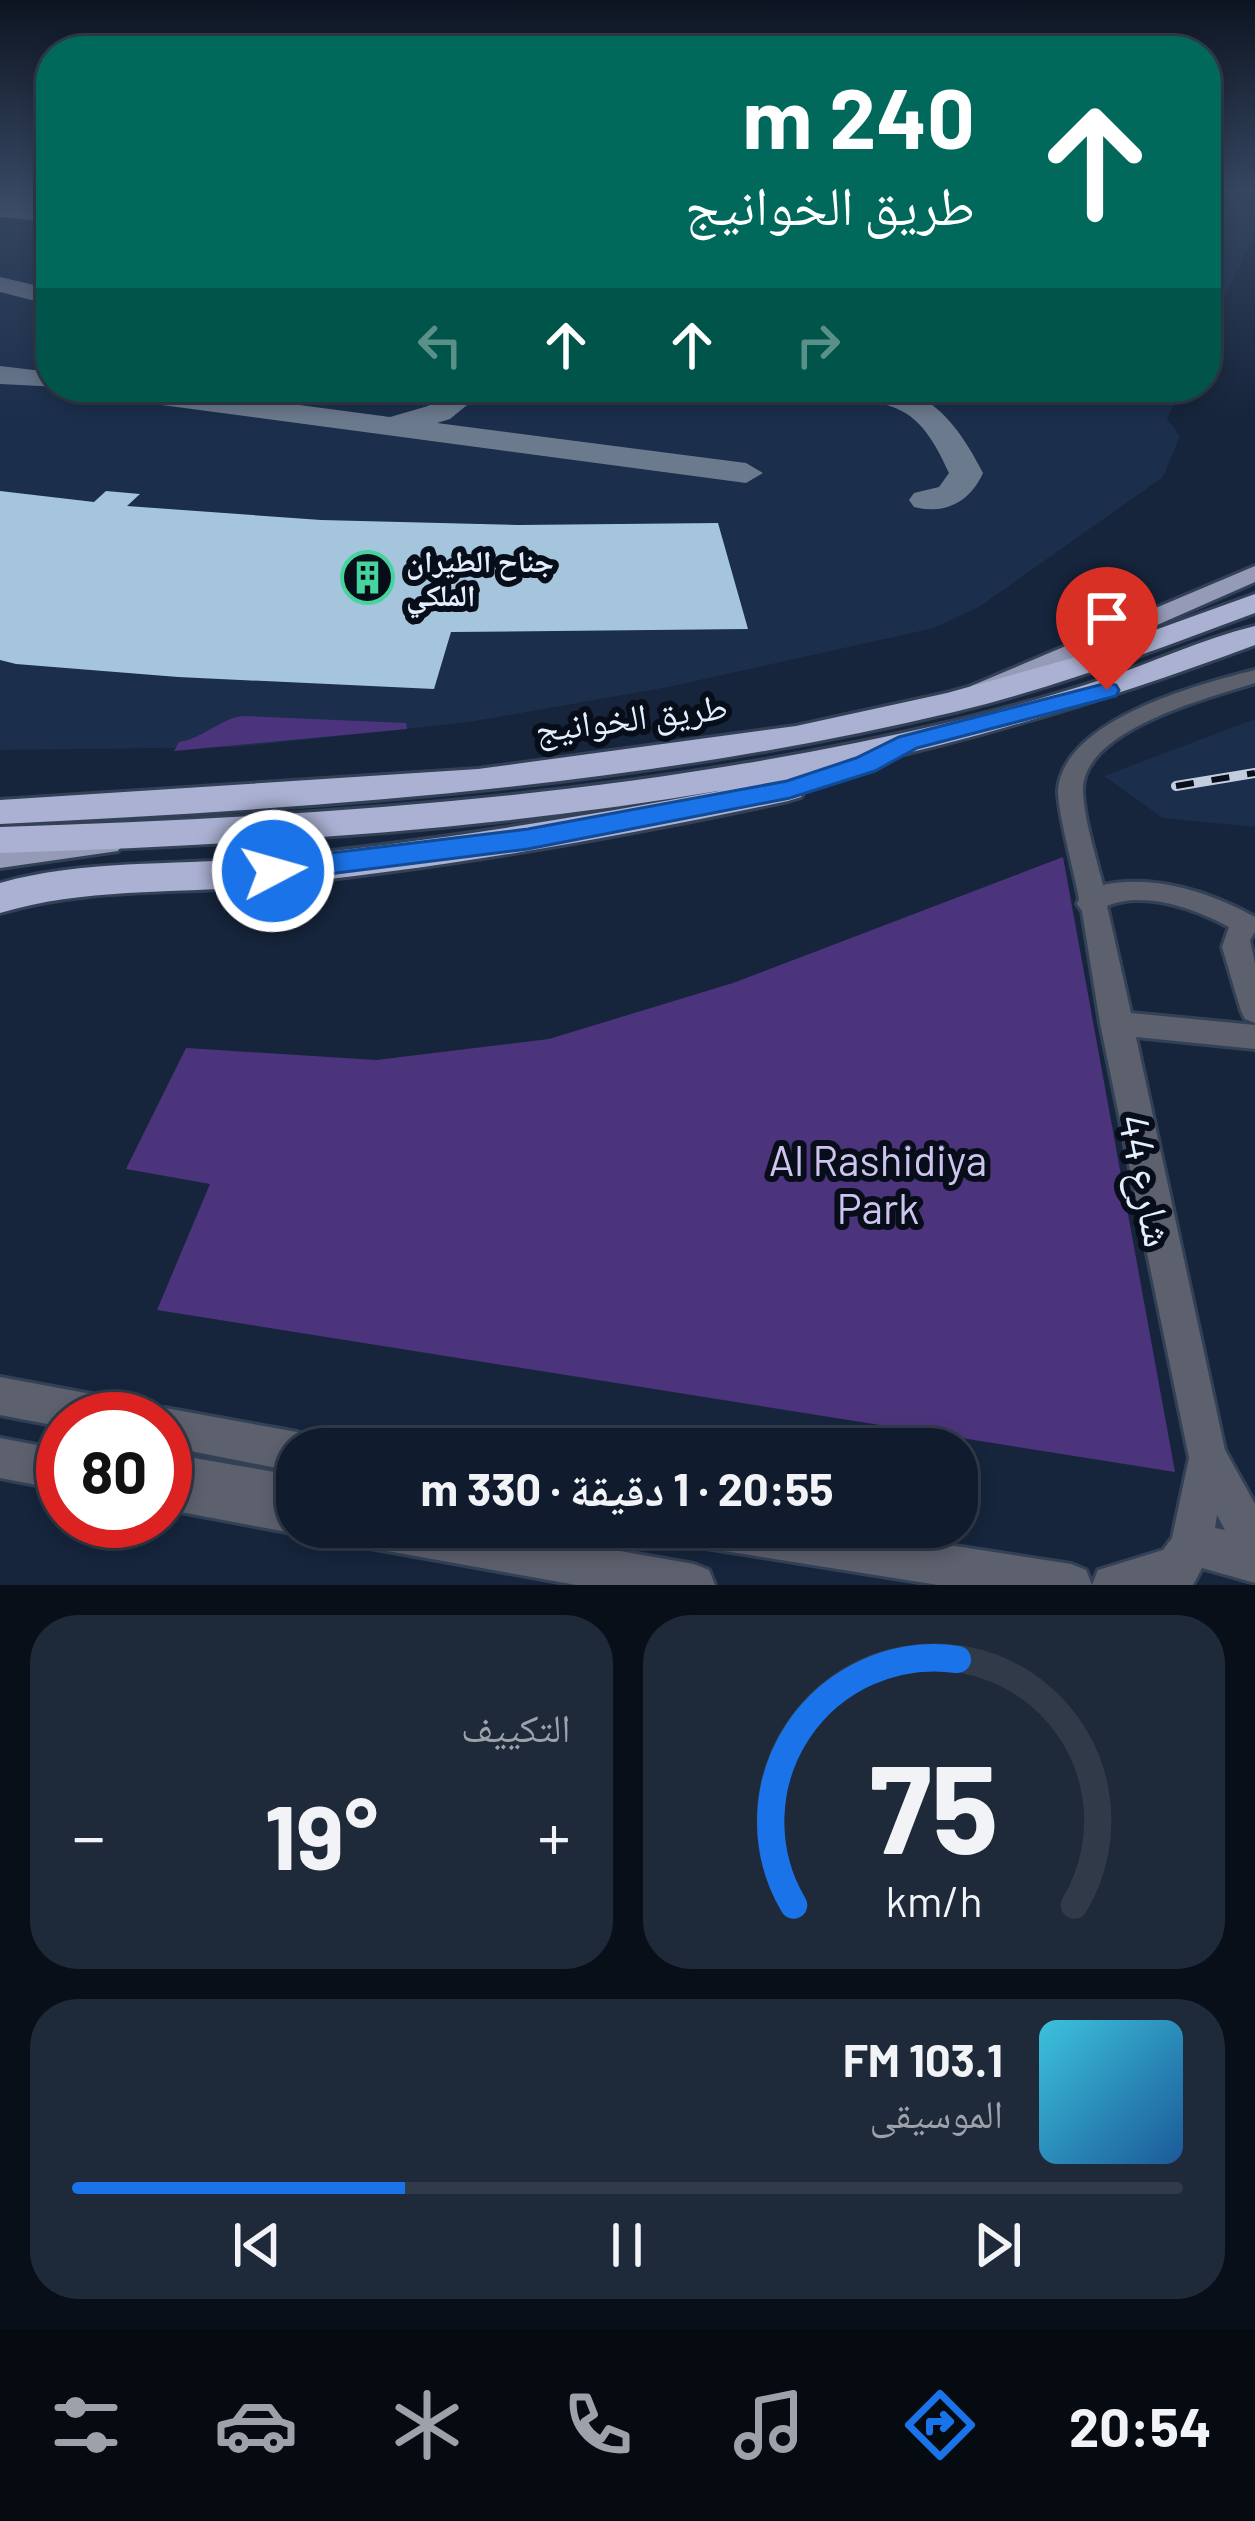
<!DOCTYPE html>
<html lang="ar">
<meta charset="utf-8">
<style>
body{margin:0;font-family:Barlow,"Noto Naskh Arabic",sans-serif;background:#1e2939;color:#f1f3f6;direction:rtl;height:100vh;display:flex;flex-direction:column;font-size:45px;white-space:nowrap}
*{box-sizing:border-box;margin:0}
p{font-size:39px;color:#9ca1aa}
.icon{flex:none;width:66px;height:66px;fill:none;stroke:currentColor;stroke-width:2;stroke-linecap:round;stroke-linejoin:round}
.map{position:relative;height:1585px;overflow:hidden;direction:ltr}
.details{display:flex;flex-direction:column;gap:30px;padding:30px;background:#090f19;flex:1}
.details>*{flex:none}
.top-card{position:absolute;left:36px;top:36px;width:1185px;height:366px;border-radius:48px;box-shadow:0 6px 18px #0003,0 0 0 3px #303a49;direction:rtl;background:#00695c;color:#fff;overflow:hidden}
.speed{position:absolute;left:36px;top:1392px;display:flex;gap:24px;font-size:60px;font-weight:700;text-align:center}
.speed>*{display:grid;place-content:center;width:156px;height:156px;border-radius:50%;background:#101c2d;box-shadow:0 6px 18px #0003,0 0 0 3px #303a49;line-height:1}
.speed .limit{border:18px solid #d22;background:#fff;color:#111}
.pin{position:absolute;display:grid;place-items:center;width:102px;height:102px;color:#fff;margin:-123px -51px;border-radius:50% 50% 50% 0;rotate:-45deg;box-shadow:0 0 12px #0007}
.pin .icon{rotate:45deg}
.me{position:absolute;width:132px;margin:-66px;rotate:84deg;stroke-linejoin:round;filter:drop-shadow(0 0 9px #0008)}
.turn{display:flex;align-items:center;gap:42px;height:252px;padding:0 48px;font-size:54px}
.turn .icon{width:156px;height:156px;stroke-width:2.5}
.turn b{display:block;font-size:84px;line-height:102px}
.lanes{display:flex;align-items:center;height:114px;padding:0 48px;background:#0003;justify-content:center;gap:60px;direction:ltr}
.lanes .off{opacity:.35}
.big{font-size:90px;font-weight:700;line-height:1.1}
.details .card{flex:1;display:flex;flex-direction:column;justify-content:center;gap:18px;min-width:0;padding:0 42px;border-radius:48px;background:#1e2939}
.details .dial{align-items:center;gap:0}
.dial svg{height:312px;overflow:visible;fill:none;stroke:#303a49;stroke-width:7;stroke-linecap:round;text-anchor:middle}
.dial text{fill:#f1f3f6;stroke:none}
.song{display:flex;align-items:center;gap:36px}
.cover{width:144px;height:144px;border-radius:18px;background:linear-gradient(135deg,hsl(190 70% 55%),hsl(210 70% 35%))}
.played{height:12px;border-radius:6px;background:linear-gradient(90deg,#1a73e8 30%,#303a49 30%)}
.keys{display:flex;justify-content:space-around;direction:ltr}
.heat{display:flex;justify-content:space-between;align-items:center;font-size:66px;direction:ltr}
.details .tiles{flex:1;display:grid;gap:30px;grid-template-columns:1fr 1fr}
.card:last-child{grid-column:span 2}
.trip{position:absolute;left:276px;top:1428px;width:702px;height:120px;border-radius:48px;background:#101c2d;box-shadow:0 6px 18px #0003,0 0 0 3px #303a49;font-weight:700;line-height:120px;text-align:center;direction:rtl}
.menu{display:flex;height:192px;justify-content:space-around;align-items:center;background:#060b12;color:#9ca1aa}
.menu .icon{width:84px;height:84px}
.menu .selected{color:#1a73e8}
.menu b{font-size:54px;color:#f1f3f6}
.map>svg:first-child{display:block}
.built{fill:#1b2e4b}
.green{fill:#4c347c}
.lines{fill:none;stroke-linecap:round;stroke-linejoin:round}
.taxiway{fill:#6c7a8e;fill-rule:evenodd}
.runway{fill:#6c7a8e;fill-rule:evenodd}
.building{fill:#a4c5dc}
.minor-casing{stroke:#334157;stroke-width:6}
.major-casing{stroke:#334157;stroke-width:6}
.highway-casing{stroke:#334157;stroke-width:6}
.minor{fill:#5d606d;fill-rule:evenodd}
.major{fill:#959ab6;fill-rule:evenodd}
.highway{fill:#abb1d3;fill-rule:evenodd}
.rail-casing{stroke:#c2cedf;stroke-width:10}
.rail{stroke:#080e19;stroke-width:6;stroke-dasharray:18;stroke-linecap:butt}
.route{fill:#1a73e8;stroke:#114b97;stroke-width:3}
.labels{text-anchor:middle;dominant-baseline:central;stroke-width:12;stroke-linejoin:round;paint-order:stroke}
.far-poi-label{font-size:30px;font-weight:bold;fill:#e3eefe;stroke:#080e19;text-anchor:start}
.street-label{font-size:36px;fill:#e3eefe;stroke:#080e19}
.near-park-label{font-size:42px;fill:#cfc4f0;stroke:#080e19}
.near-street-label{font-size:42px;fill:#e3eefe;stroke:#080e19}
</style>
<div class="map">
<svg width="1255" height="1585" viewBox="0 0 1255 1585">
<rect width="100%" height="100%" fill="#16253c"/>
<!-- built -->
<g class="built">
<path d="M0,192H51V387H1182L1167,419L1180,436L1163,477L979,607L934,628L668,687L469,722L238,747L0,750Z"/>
<path d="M1206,192H1255V235L1206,334Z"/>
<path d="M1255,719V827L1163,818L1104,776Z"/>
</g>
<!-- green -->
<g class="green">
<path d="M242,716L406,723L407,729L174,751L179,742C204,738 218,720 242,716Z"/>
<path d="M1063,857L1175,1472L157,1310L210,1184L126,1169L186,1048L376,1060L549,1039L733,983Z"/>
</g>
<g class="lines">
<!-- taxiway -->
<g class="taxiway">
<path d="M0,277L51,289V305L0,292Z"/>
<path d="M0,366L51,372V387H61L0,384Z"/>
<path d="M79,387H162L390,417L428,406L455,387H489L450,419L437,423L746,463L763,473L746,483L94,396Z"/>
<path d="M783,387C888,387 930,368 983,473C970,502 945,515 914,507L909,500L914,493L939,487L949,473C917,401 893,402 819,397C804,396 793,397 783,387Z"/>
</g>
<!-- runway -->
<path class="runway" d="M0,192H51V222L0,217Z"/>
</g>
<!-- building -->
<path class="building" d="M0,491L94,502L106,491L140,494L127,506L321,520L518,525L718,523L748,629L451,632L434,689L178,677L16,664L0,660Z"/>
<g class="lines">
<defs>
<g id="minor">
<path d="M1255,670V683C1209,698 1079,730 1083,793C1085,824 1096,856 1103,885C1154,874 1210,892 1255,917V932L1250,940L1255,964V1023L1245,1019L1241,1011L1222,947L1229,927C1196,909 1144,890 1107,906L1131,1013L1255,1025V1049L1136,1037L1225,1450L1255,1504V1583L1202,1568L1193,1585H938L700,1547L686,1541L680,1527H832L1071,1564L1086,1570L1092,1585L1098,1570L1163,1550L1172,1538L1189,1458L1100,1023L1082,911L1077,904L1079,899C1075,875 1057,810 1058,790C1064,719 1200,684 1255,670ZM1217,1515L1225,1530L1215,1528Z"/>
<path d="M0,1377L123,1400L137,1405L142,1419H63V1427L0,1415Z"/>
<path d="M165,1408L297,1432L311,1438L315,1449H297V1472L165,1446V1419H149L151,1413Z"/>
<path d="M0,1438L63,1450V1490L0,1478Z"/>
<path d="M165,1453L297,1476V1527L311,1528L297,1534L165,1509Z"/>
<path d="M345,1527H482L694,1564L709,1570L715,1585H576L365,1547L351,1541Z"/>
</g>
<g id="major">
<path d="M1255,566V582L991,698H971L967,692L971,686Z"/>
<path d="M107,832L118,835L123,843L118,851L0,868V846Z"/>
</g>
<g id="highway">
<path d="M1255,594V613C1156,650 1057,687 954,712C640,787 321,808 0,824V800L478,769L796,726L947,693L1094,652Z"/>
<path d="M1255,626V645C1104,701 952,748 793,778L806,789L801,797L788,801C615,838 440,869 264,886C175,894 86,887 0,913V883C86,859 175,866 263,858C417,844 571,819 724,790C484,831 243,845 0,853V827C319,817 639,796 951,722C1000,710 1052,696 1100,680C1152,663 1202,639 1255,626Z"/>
</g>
</defs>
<!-- minor casing -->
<use href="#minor" class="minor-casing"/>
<!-- major casing -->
<use href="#major" class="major-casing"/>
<!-- highway casing -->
<use href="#highway" class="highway-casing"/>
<!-- minor -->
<use href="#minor" class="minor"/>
<!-- major -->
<use href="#major" class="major"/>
<!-- highway -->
<use href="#highway" class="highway"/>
<defs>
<path id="rail" d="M1176,786L1255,773"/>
</defs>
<!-- rail casing -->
<use href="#rail" class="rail-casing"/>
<!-- rail -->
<use href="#rail" class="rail"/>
</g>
<!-- sky -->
<linearGradient id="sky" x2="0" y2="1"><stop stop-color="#0c1421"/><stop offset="0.46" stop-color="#364661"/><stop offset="1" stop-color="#364661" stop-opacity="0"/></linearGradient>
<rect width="1255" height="414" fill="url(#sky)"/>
<!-- route -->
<path class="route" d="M1107,683L1116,685L1119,690L1116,696L917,748L875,771L790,798L528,849L273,881L258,871L273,860L528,829L787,781L856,758L899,737Z"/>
<!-- icons -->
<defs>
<symbol id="building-ring" viewBox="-11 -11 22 22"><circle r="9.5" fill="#080e19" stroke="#46d49e" stroke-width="1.5"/><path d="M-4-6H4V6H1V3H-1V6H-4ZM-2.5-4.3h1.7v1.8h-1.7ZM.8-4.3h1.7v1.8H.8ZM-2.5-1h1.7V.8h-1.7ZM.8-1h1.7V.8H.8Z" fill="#46d49e"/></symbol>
</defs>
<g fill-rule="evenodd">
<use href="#building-ring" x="338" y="548" width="59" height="59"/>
</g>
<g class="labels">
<!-- far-poi labels -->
<g class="far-poi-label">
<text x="406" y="560">جناح الطيران<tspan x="406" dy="34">الملكي</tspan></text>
</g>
<!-- street labels -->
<g class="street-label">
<text transform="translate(631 716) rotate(-7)">طريق الخوانيج</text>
</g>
<!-- near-park labels -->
<g class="near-park-label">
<text x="878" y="1159">Al Rashidiya<tspan x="878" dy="48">Park</tspan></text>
</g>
<!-- near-street labels -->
<g class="near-street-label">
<text transform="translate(1148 1180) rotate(78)">شارع 44</text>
</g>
</g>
</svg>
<div class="speed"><div class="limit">80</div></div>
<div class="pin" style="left:1107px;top:690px;background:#d93025"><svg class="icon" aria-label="arrive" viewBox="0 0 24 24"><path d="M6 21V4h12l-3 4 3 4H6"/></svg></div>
<svg class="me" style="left:273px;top:871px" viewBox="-20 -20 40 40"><circle r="17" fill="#1a73e8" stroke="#fff" stroke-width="3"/><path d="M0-11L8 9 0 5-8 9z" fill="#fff"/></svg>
<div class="trip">20:55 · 1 دقيقة · 330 m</div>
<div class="top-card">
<div class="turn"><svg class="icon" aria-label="ahead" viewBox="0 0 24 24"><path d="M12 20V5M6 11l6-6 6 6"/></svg><div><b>240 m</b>طريق الخوانيج</div></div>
<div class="lanes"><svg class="icon off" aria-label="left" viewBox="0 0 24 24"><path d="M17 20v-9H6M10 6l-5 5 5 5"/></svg><svg class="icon" aria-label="ahead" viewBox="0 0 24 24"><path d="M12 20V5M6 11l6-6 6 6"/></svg><svg class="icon" aria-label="ahead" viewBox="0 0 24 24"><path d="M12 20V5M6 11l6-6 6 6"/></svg><svg class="icon off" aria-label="right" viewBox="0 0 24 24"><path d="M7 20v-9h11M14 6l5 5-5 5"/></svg></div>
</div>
</div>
<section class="details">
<div class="tiles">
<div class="card dial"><svg viewBox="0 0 100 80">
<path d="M14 69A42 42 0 1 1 86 69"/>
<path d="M14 69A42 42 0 0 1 56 6" stroke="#1a73e8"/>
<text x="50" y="56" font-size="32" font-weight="700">75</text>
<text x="50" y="72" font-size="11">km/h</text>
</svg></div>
<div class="card"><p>التكييف</p>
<div class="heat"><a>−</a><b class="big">19°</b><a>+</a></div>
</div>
<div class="card">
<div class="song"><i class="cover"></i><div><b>103.1 FM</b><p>الموسيقى</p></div></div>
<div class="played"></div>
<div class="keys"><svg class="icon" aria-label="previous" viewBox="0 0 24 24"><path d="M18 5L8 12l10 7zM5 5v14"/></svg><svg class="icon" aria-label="pause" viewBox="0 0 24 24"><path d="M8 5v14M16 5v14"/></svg><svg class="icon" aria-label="next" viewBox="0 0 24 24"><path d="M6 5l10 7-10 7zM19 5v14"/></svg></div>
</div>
</div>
</section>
<nav class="menu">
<b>20:54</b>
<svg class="icon selected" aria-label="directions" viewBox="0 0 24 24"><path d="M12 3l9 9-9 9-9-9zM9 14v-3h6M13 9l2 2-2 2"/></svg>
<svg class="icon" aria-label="music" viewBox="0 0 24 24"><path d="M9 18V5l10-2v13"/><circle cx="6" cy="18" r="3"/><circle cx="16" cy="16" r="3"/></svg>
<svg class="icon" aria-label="phone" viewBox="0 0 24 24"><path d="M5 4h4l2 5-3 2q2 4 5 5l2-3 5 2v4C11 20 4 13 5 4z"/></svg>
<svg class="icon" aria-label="climate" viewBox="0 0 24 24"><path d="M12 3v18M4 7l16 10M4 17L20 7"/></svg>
<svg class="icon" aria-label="car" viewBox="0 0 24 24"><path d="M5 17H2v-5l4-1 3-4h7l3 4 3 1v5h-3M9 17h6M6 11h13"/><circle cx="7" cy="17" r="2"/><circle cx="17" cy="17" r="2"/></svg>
<svg class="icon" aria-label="filters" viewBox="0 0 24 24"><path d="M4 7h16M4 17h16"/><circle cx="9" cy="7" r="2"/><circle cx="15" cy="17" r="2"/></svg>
</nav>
